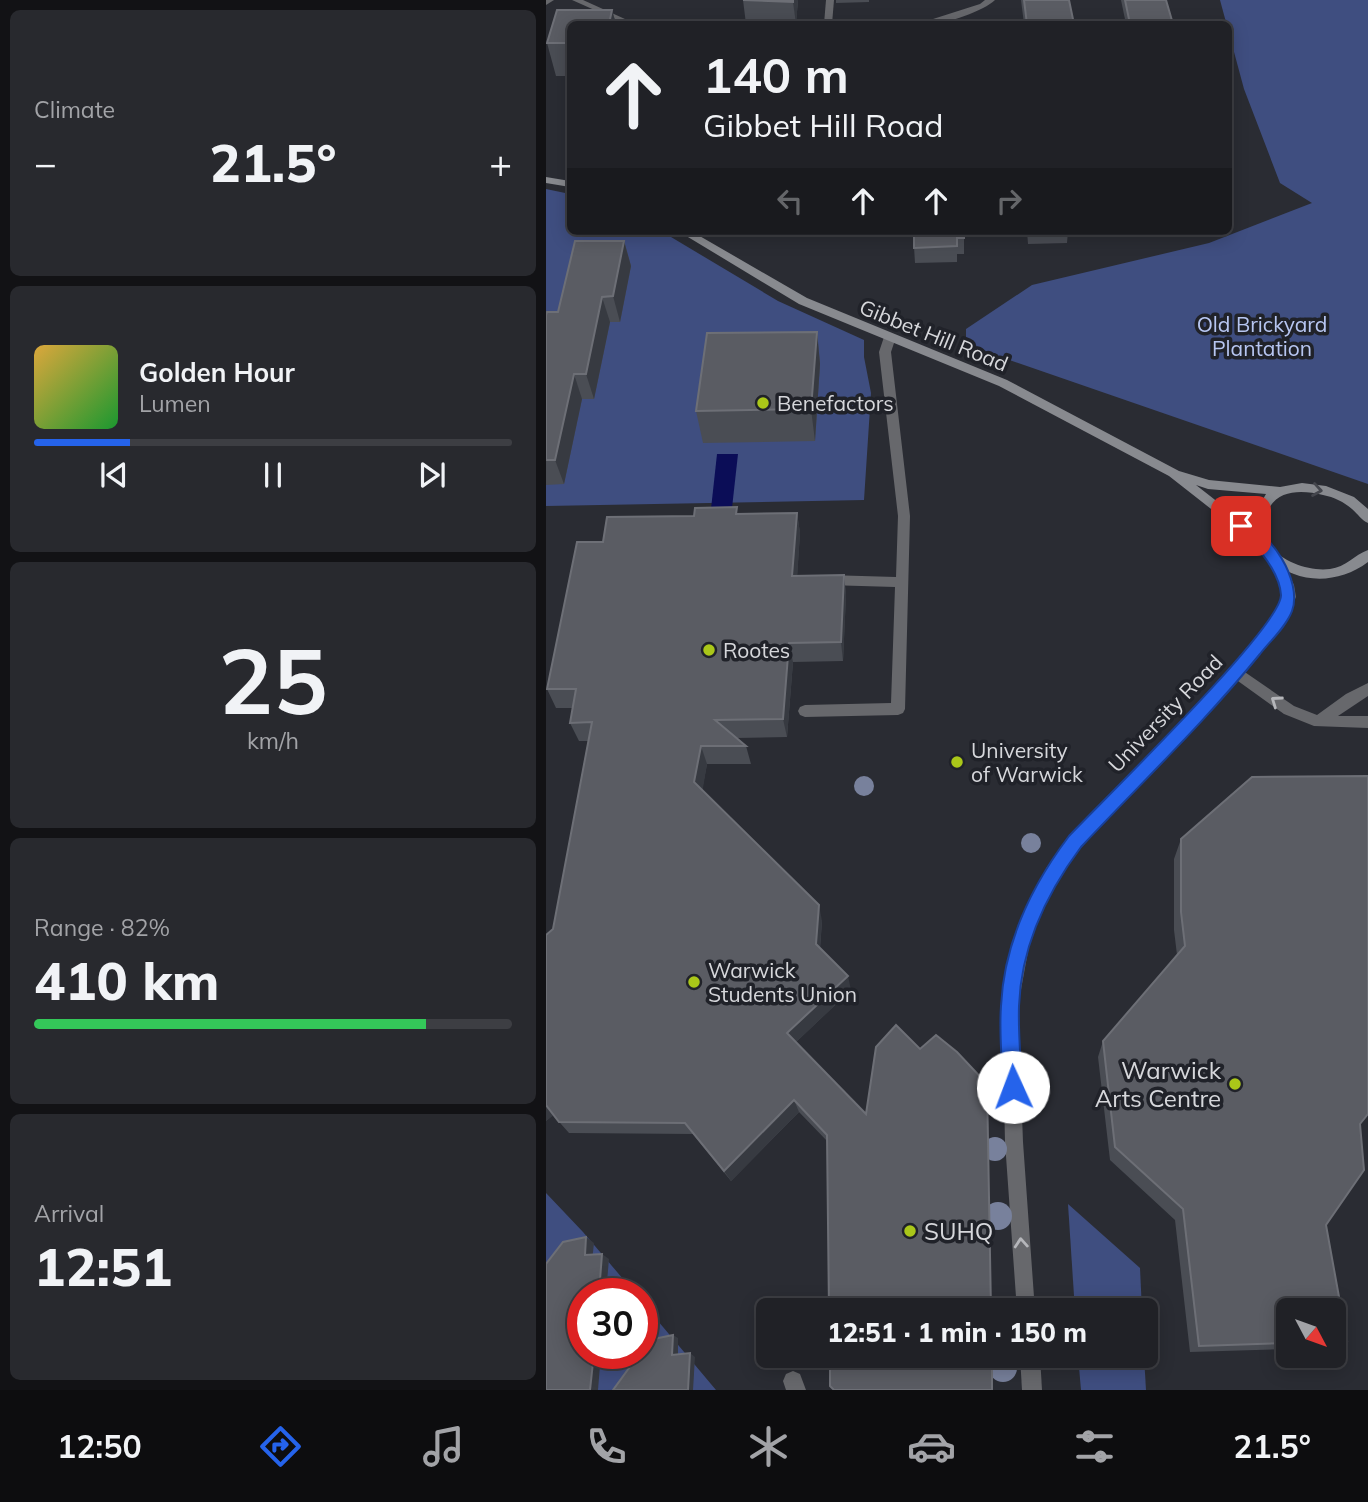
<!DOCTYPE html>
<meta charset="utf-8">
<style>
body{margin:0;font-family:Mulish,sans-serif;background:#28292e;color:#f1f3f6;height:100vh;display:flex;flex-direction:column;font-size:26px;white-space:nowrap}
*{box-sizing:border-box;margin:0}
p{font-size:23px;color:#a2a3a7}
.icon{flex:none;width:38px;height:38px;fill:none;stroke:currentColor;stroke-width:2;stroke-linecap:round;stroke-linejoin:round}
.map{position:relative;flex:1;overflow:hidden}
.sheet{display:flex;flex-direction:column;gap:10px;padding:10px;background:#121215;width:546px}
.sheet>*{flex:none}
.guide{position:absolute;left:21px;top:21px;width:665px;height:214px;border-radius:10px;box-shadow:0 4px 18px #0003,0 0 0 2px #3d3e43;background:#202126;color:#f1f3f6;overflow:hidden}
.needle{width:46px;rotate:131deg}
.controls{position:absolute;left:730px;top:1298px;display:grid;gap:14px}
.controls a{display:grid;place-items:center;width:70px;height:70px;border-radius:10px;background:#202126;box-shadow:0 4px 18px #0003,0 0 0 2px #3d3e43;font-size:35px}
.speed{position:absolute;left:21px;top:1278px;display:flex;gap:14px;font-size:35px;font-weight:700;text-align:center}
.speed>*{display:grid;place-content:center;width:91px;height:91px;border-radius:50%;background:#202126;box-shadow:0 4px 18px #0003,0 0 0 2px #3d3e43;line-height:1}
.speed .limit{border:10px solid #d22;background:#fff;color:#111}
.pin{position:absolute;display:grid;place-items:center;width:60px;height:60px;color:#fff;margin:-30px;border-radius:14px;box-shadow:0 4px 10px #0006}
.me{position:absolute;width:77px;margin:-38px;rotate:358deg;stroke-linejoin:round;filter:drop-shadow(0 0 5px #0008)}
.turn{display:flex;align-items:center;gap:24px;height:147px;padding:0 21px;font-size:32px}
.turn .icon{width:91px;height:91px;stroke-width:2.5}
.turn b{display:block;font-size:49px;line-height:60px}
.lanes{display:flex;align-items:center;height:66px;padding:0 21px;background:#0003;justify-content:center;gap:35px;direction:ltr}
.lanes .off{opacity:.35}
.big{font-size:52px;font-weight:800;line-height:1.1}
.sheet .card{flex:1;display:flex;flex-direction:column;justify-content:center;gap:10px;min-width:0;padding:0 24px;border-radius:10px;background:#28292e}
.sheet .dial{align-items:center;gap:0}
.dial b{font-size:91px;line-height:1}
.song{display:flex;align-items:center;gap:21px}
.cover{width:84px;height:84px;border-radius:10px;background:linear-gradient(135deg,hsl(40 70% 55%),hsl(130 70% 35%))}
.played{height:7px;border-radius:4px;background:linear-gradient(90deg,#2563eb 20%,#3d3e43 20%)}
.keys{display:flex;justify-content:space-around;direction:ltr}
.heat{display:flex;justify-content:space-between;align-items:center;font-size:38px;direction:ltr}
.charge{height:10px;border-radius:5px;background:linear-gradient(90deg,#34c759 82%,#3d3e43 0)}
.trip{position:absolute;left:210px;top:1298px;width:402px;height:70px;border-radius:10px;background:#202126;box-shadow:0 4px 18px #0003,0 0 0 2px #3d3e43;font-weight:800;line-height:70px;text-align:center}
.tab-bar{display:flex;height:112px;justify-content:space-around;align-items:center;background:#0d0d0f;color:#a2a3a7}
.tab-bar .icon{width:49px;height:49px}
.tab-bar .current{color:#2563eb}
.tab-bar b{font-size:32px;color:#f1f3f6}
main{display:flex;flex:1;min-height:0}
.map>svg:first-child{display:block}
.green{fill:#3f4e80}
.water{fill:#0b0d57}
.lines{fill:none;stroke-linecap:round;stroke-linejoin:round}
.lane{fill:#67686c;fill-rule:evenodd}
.street{fill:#67686c;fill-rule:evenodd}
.secondary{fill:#888a8f;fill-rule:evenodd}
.tree{fill:#78819c}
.wall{fill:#4a4d54}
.shaded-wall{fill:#373a41}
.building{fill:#5a5c63;stroke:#6d6f76;stroke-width:2}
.oneway{stroke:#44464d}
.oneway2{stroke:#b5b6ba}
.route{fill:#2563eb;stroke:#184099;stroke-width:2}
.poi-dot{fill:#aac719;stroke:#202229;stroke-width:2.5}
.labels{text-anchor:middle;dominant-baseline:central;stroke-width:7;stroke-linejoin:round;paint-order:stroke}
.park-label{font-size:21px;fill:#b7c6f1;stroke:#202229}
.street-label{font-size:21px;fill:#d6d7db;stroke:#202229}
.poi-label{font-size:21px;fill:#d6d7db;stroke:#202229;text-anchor:start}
.near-poi-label{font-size:24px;fill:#d6d7db;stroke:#202229;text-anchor:end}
</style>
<main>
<section class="sheet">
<div class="card"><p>Climate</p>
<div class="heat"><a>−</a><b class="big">21.5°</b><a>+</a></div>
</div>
<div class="card">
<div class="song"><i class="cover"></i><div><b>Golden Hour</b><p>Lumen</p></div></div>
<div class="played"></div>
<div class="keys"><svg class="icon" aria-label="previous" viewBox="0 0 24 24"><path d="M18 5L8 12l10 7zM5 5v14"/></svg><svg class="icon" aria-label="pause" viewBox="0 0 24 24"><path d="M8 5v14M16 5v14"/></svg><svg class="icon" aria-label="next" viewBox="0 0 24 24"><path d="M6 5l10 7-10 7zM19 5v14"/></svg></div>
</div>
<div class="card dial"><b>25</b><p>km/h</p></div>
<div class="card"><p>Range · 82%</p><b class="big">410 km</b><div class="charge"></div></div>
<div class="card"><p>Arrival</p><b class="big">12:51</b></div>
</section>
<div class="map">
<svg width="822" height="1390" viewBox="0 0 822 1390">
<rect width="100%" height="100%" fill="#2a2c33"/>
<!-- green -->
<g class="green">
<path d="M674,0H822V484L446,354L420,341V329L486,285L663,243L766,203L734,183L698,89Z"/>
<path d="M0,189L24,194V231H115L232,301L318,340V357L325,393L318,500L0,506Z"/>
<path d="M0,1193L37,1232L89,1293H37V1353H96V1302L170,1390H0Z"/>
<path d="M522,1204L594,1268L596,1311H529Z"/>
<path d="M532,1356H598L600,1390H535Z"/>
</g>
<!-- water -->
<path class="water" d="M171,454H192L186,508L165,509Z"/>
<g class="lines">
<!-- lane -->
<g class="lane">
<path d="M0,0H8L0,5Z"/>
<path d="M26,0H37L90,24H80Z"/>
<path d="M344,333L350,337L345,352L364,516L359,709L357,713L352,715L259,717L254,715L252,711L254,707L259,705L345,703L349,587L281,585L274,580L281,575L350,577L352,516L333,352L338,337Z"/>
<path d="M690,666L748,706L771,715L800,694L822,683V696L792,716H822V728L768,726L738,714L685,676L683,672L685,668Z"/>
<path d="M247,1371L254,1374L260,1390H240L237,1381L240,1374Z"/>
</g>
<!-- street -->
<g class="street">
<path d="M280,0H288L286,24H278Z"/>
<path d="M439,0H449C438,11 397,25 383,24L387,19L434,4Z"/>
<path d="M724,549L729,551L736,560L748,585L750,597L739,620L687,684L534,846L511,877L485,935L472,1006L477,1142L489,1311H471L459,1142L456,1006L469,935L501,867L524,836L678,676L729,613L736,597L735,585L718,554Z"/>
<path d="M474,1356H494L496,1390H476Z"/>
</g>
<!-- secondary -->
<g class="secondary">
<path d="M0,177L24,181V187L0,183Z"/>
<path d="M132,231H145L261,298L461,380L633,471L663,480L734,487L756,483L780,486L808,497L822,509V523C815,520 812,514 806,509C798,502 788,497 777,495C756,490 731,489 721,512C718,520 716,529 719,538C729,560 762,572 784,569C800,567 808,555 822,550V562C786,589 737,583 711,545L623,476L453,386L253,304ZM650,485L662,489L720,494L704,522L705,528Z"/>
</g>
</g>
<!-- trees -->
<g class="tree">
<circle cx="318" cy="786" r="10"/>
<circle cx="485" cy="843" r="10"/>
<circle cx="446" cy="1084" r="12"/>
<circle cx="449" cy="1149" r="12"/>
<circle cx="452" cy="1216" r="14"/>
<circle cx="457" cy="1368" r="14"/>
</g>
<!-- wall -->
<g class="wall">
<path d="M197,0H252L250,24H200Z"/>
<path d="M290,0H323V2L290,3Z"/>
<path d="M475,0H523L528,24H478Z"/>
<path d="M575,0H620L627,24H580Z"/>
<path d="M11,10H66L70,24H24V76H10L1,43Z"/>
<path d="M367,231H418V254H411V262L369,263Z"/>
<path d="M481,231H522L521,243L482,244Z"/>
<path d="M604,231H645V235H605Z"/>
<path d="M78,241L85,266L74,322H64L48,399H36L18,484L0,485V315L12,312Z"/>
<path d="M271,332L274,364L269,441L157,443L150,411Z"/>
<path d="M251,513L254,533L251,576L298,575L300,595L297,661L247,662L241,737L190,738L200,746L205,764H161L156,790L276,921L274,949L305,990L250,1042L320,1114L374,1049L411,1052L282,1142L253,1112L185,1181L147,1134L23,1133L7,1115L0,1121V935L7,929L42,741H33L24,723L27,708H10L1,689L57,542L148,516Z"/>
<path d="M635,839L814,1124L780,1225L801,1341L788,1347V1311H742V1349L644,1352L629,1220L564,1160L552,1057L557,1041L631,955L628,930V859Z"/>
</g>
<!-- shaded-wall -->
<g class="shaded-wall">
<path d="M247,0H252L250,24L247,2Z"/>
<path d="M66,10L70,24H63Z"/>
<path d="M78,241L85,266L74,322L67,296Z"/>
<path d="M56,297L64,322L48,399L40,374Z"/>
<path d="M271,332L274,364L269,441L265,409Z"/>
<path d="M28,374L36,399L18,484L9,460Z"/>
<path d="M251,513L254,533L250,596L246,576Z"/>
<path d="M298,575L300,595L297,661L295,642Z"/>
<path d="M243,643L247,662L241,737L237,719Z"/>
<path d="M155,746L161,764L155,800L148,782Z"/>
<path d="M273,905L276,921L273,959L270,944Z"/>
<path d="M302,976L305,990L246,1046L241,1033Z"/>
<path d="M248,1100L253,1112L185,1181L178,1171Z"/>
<path d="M0,1105L9,1114L0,1121Z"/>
<path d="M40,1237L48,1243L46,1261L39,1255Z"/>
<path d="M56,1254L63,1259L60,1293H53Z"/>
<path d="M127,1335L132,1338V1358L126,1355Z"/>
<path d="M48,1353H55L52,1390H44Z"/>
<path d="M144,1353L149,1357L147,1390H142Z"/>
</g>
<!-- building -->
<g class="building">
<path d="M197,0H247V2Z"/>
<path d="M478,0H523L528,24H481Z"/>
<path d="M579,0H620L627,24H584Z"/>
<path d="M11,10H66L63,24H24V43H1Z"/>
<path d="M368,231H418V238H411V246L368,248Z"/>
<path d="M29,241H78L67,296L56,297L40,374H28L9,460H0V315L1,312H12Z"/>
<path d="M271,332L265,409L150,411L161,333Z"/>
<path d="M191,507L190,514L251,513L246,576L298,575L295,642L243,643L237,719L169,720L200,746H155L148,782L273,905L270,944L302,976L241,1033L320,1114L330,1047L350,1025L374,1049L390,1035L411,1052L441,1084L445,1311H283L281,1135L248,1100L178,1171L139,1123L13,1122L0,1105V935L7,929L46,722L24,723L30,689H1L31,542H57L61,517L148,516L149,508Z"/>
<path d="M822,776V1114L814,1124L818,1170L780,1225L801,1341H788V1311H742V1343L653,1346L637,1209L569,1147L557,1041L639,946L635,912V839L706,777Z"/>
<path d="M40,1237L39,1255L56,1254L53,1293H37V1353H48L44,1390H0V1264L17,1242Z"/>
<path d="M127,1335L126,1355L144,1353L142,1390H67L94,1353H96V1350L103,1340Z"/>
<path d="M284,1356H446V1390H288L284,1386Z"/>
</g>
<!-- one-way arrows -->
<defs><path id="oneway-chevron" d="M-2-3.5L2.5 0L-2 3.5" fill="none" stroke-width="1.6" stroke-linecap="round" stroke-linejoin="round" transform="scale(1.75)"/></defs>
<use class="oneway" href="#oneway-chevron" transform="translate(771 490) rotate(9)"/>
<g class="oneway2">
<use href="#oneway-chevron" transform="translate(730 701) rotate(-145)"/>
<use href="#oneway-chevron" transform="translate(475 1243) rotate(-94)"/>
</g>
<!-- route -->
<path class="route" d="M695,521C724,530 757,581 746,611C740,627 724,641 714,654C659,722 595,783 535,847C500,894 475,947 473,1006C472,1033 475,1061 476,1087L473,1094L467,1097L460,1094L457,1087C456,1060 453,1033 455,1006C458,943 486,885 523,836C554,803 736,626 735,595C734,577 720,557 707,544C701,538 693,534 688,526Z"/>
<!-- markers -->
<g class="poi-dot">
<circle cx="217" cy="403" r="7"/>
<circle cx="163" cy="650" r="7"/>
<circle cx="411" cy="762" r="7"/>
<circle cx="148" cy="982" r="7"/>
<circle cx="689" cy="1084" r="7"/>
<circle cx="364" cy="1231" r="7"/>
</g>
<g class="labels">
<!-- park labels -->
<g class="park-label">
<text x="716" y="324">Old Brickyard<tspan x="716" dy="24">Plantation</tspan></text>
</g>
<!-- street labels -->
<g class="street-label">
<text transform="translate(388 335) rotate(22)">Gibbet Hill Road</text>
<text transform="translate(619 713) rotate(-46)">University Road</text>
</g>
<!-- poi labels -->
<g class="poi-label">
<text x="231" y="403">Benefactors</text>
<text x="177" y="650">Rootes</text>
<text x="425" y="750">University<tspan x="425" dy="24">of Warwick</tspan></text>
<text x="162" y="970">Warwick<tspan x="162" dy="24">Students Union</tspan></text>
</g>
<!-- near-poi labels -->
<g class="near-poi-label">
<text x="675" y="1070">Warwick<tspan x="675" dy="28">Arts Centre</tspan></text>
<text x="378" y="1231" text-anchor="start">SUHQ</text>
</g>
</g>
</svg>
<div class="controls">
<a><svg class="needle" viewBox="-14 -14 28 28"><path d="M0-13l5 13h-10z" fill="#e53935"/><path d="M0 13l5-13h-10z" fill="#a2a3a7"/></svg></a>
</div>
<div class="speed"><div class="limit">30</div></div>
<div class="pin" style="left:695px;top:526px;background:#d93025"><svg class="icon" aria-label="arrive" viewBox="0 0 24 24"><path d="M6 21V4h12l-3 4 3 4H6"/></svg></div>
<svg class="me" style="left:467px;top:1087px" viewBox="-20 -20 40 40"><circle r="19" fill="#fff"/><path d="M0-13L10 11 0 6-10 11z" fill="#2563eb"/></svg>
<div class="trip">12:51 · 1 min · 150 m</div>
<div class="guide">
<div class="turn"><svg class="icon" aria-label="ahead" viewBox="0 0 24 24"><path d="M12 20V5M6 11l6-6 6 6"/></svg><div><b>140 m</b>Gibbet Hill Road</div></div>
<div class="lanes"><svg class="icon off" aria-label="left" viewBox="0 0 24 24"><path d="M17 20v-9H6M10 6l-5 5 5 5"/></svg><svg class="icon" aria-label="ahead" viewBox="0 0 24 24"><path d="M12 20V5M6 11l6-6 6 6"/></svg><svg class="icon" aria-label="ahead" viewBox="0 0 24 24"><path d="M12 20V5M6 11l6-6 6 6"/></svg><svg class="icon off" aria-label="right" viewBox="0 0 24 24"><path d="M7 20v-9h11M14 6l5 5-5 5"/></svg></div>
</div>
</div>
</main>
<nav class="tab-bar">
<b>12:50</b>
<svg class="icon current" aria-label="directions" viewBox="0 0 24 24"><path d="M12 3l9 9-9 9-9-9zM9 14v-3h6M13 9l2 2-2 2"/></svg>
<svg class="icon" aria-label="music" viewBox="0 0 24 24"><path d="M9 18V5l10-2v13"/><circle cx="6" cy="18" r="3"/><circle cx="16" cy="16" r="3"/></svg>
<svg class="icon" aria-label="phone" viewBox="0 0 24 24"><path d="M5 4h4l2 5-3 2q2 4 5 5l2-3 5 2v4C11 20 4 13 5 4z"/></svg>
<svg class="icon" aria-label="climate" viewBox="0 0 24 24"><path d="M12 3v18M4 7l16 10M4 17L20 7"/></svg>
<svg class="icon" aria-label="car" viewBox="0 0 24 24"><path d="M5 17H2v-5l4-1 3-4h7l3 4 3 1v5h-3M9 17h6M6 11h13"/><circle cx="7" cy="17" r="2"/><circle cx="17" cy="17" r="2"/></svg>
<svg class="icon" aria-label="filters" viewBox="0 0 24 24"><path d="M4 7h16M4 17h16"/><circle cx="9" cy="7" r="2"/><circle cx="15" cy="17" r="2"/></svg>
<b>21.5°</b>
</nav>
